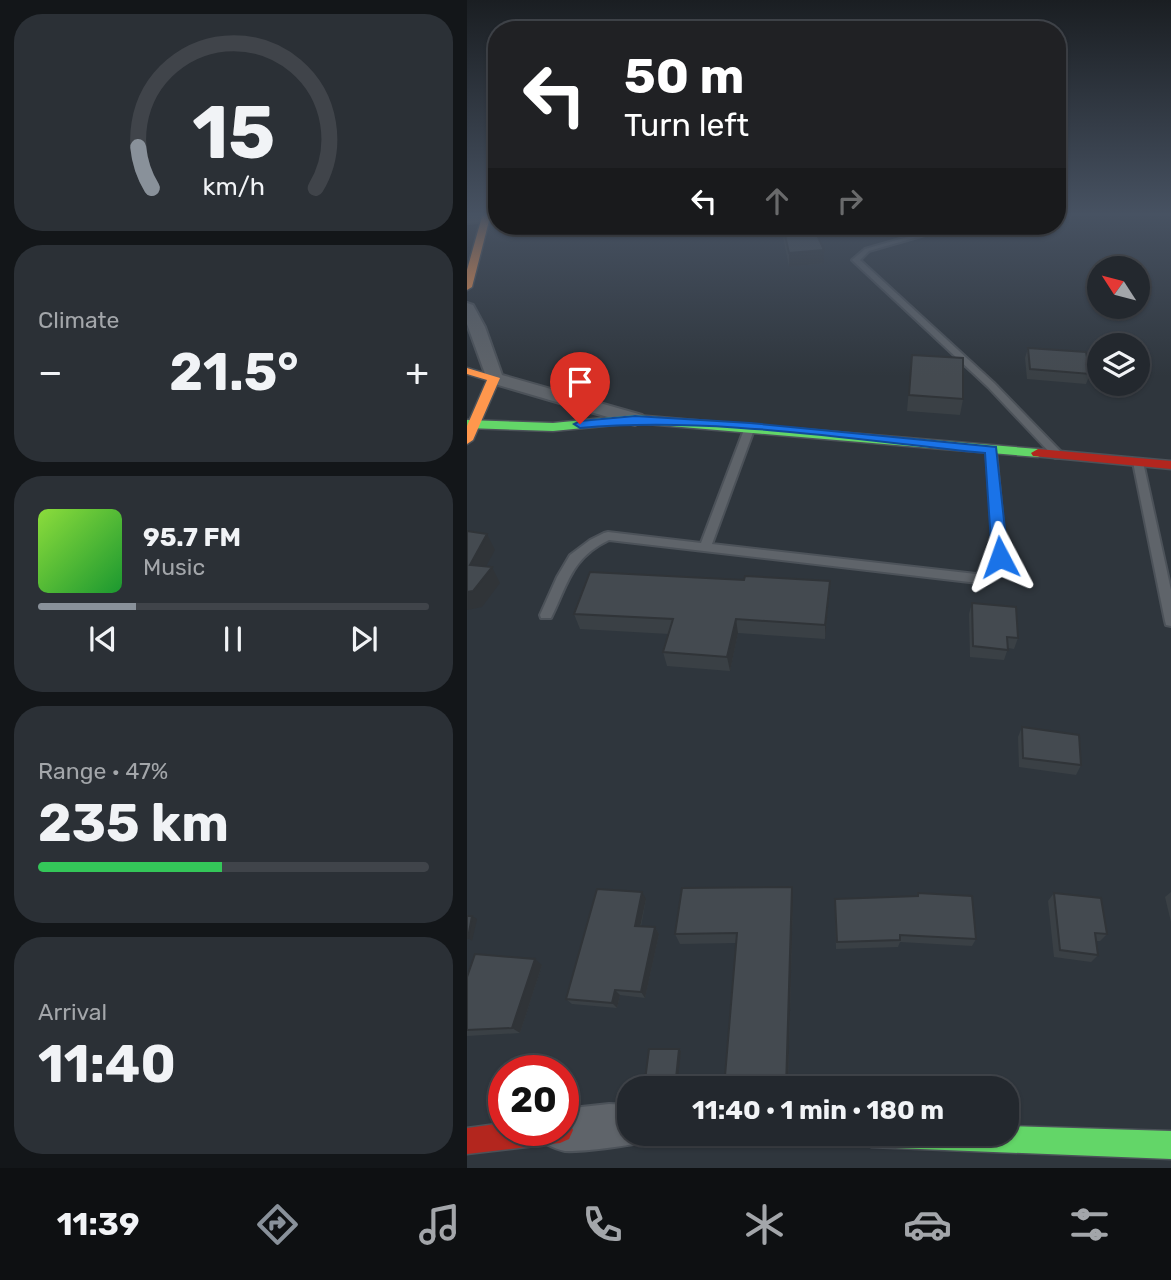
<!DOCTYPE html>
<meta charset="utf-8">
<style>
body{margin:0;font-family:Rubik,sans-serif;background:#2b3036;color:#f1f3f6;height:100vh;display:flex;flex-direction:column;font-size:26px;white-space:nowrap}
*{box-sizing:border-box;margin:0}
p{font-size:23px;color:#a3a6aa}
.icon{flex:none;width:38px;height:38px;fill:none;stroke:currentColor;stroke-width:2;stroke-linecap:round;stroke-linejoin:round}
.map{position:relative;flex:1;overflow:hidden}
.panel{display:flex;flex-direction:column;gap:14px;padding:14px;background:#131619;width:467px}
.panel>*{flex:none}
.hud{position:absolute;left:21px;top:21px;width:578px;height:214px;border-radius:28px;box-shadow:0 2px 5px #0004,0 0 0 2px #40444a;background:#202124;color:#fff;overflow:hidden}
.needle{width:46px;rotate:306deg}
.controls{position:absolute;left:620px;top:256px;display:grid;gap:14px}
.controls a{display:grid;place-items:center;width:63px;height:63px;border-radius:50%;background:#23282e;box-shadow:0 2px 5px #0004,0 0 0 2px #40444a;font-size:35px}
.speed{position:absolute;left:21px;top:1055px;display:flex;gap:14px;font-size:35px;font-weight:700;text-align:center}
.speed>*{display:grid;place-content:center;width:91px;height:91px;border-radius:50%;background:#23282e;box-shadow:0 2px 5px #0004,0 0 0 2px #40444a;line-height:1}
.speed .limit{border:10px solid #d22;background:#fff;color:#111}
.pin{position:absolute;display:grid;place-items:center;width:60px;height:60px;color:#fff;margin:-72px -30px;border-radius:50% 50% 50% 0;rotate:-45deg;box-shadow:0 0 7px #0007}
.pin .icon{rotate:45deg}
.me{position:absolute;width:77px;margin:-38px;rotate:356deg;stroke-linejoin:round;filter:drop-shadow(0 0 5px #0008)}
.turn{display:flex;align-items:center;gap:24px;height:147px;padding:0 21px;font-size:32px}
.turn .icon{width:91px;height:91px;stroke-width:2.5}
.turn b{display:block;font-size:49px;line-height:60px}
.lanes{display:flex;align-items:center;height:66px;padding:0 21px;background:#0003;justify-content:center;gap:35px;direction:ltr}
.lanes .off{opacity:.35}
.big{font-size:52px;font-weight:700;line-height:1.1}
.panel .card{flex:1;display:flex;flex-direction:column;justify-content:center;gap:10px;min-width:0;padding:0 24px;border-radius:28px;background:#2b3036}
.panel .dial{align-items:center;gap:0}
.dial svg{height:182px;overflow:visible;fill:none;stroke:#40444a;stroke-width:7;stroke-linecap:round;text-anchor:middle}
.dial text{fill:#f1f3f6;stroke:none}
.song{display:flex;align-items:center;gap:21px}
.cover{width:84px;height:84px;border-radius:10px;background:linear-gradient(135deg,hsl(90 70% 55%),hsl(130 70% 35%))}
.played{height:7px;border-radius:4px;background:linear-gradient(90deg,#89919a 25%,#40444a 25%)}
.keys{display:flex;justify-content:space-around;direction:ltr}
.heat{display:flex;justify-content:space-between;align-items:center;font-size:38px;direction:ltr}
.charge{height:10px;border-radius:5px;background:linear-gradient(90deg,#34c759 47%,#40444a 0)}
.trip{position:absolute;left:150px;top:1076px;width:402px;height:70px;border-radius:28px;background:#23282e;box-shadow:0 2px 5px #0004,0 0 0 2px #40444a;font-weight:700;line-height:70px;text-align:center}
.tab-bar{display:flex;height:112px;justify-content:space-around;align-items:center;background:#0e1012;color:#a3a6aa}
.tab-bar .icon{width:49px;height:49px}
.tab-bar .active{color:#89919a}
.tab-bar b{font-size:32px;color:#f1f3f6}
main{display:flex;flex:1;min-height:0}
.map>svg:first-child{display:block}
.lines{fill:none;stroke-linecap:round;stroke-linejoin:round}
.lane-casing{stroke:#4c5259;stroke-width:4}
.street-casing{stroke:#4c5259;stroke-width:4}
.fast-casing{stroke:#4c5259;stroke-width:3}
.slow-casing{stroke:#4c5259;stroke-width:3}
.jam-casing{stroke:#4c5259;stroke-width:3}
.lane{fill:#5f646a;fill-rule:evenodd}
.street{fill:#5f646a;fill-rule:evenodd}
.fast{fill:#63d668;fill-rule:evenodd}
.slow{fill:#ff974d;fill-rule:evenodd}
.jam{fill:#b3261e;fill-rule:evenodd}
.wall{fill:#3a4045}
.shaded-wall{fill:#303438}
.building{fill:#444a50;stroke:#303438;stroke-width:2}
.route{fill:#1a73e8;stroke:#114b97;stroke-width:2}
</style>
<main>
<section class="panel">
<div class="card dial"><svg viewBox="0 0 100 80">
<path d="M14 69A42 42 0 1 1 86 69"/>
<path d="M14 69A42 42 0 0 1 8 51" stroke="#89919a"/>
<text x="50" y="56" font-size="32" font-weight="700">15</text>
<text x="50" y="72" font-size="11">km/h</text>
</svg></div>
<div class="card"><p>Climate</p>
<div class="heat"><a>−</a><b class="big">21.5°</b><a>+</a></div>
</div>
<div class="card">
<div class="song"><i class="cover"></i><div><b>95.7 FM</b><p>Music</p></div></div>
<div class="played"></div>
<div class="keys"><svg class="icon" aria-label="previous" viewBox="0 0 24 24"><path d="M18 5L8 12l10 7zM5 5v14"/></svg><svg class="icon" aria-label="pause" viewBox="0 0 24 24"><path d="M8 5v14M16 5v14"/></svg><svg class="icon" aria-label="next" viewBox="0 0 24 24"><path d="M6 5l10 7-10 7zM19 5v14"/></svg></div>
</div>
<div class="card"><p>Range · 47%</p><b class="big">235 km</b><div class="charge"></div></div>
<div class="card"><p>Arrival</p><b class="big">11:40</b></div>
</section>
<div class="map">
<svg width="704" height="1168" viewBox="0 0 704 1168">
<rect width="100%" height="100%" fill="#2f363d"/>
<g class="lines">
<defs>
<g id="lane">
<path d="M479,226H489L402,251L393,260L527,383L596,454V458H588L521,387L385,260L398,249Z"/>
<path d="M283,424L288,427L245,544L509,574L522,567L527,557L519,450L524,447L529,450L539,557L530,573L511,583L142,540C104,558 101,584 84,618H74L73,615L90,577L103,555L123,540L137,533L141,532L234,543L278,427Z"/>
<path d="M671,459L676,462L704,590V626L699,625L698,621L666,462Z"/>
</g>
<g id="street">
<path d="M18,214L23,215V221L0,223V215Z"/>
<path d="M0,303L6,305L18,327L35,375L175,415L178,419L168,425L21,382L0,324Z"/>
<path d="M142,1104L163,1105V1134H180L178,1141C165,1146 112,1152 98,1151C92,1150 86,1147 81,1145L75,1130H96V1109Z"/>
</g>
<g id="fast">
<path d="M168,415L571,449L578,453L571,457L168,423L86,431L0,428V420L86,423Z"/>
<path d="M541,1126L704,1131V1159L404,1147L395,1143L391,1134H541Z"/>
</g>
<g id="slow">
<path d="M16,213H24L5,287L0,290V270Z"/>
<path d="M0,368L33,378L6,440L0,444V426L20,380L0,374Z"/>
</g>
<g id="jam">
<path d="M571,449L704,461V469L566,456L564,453Z"/>
<path d="M96,1118L102,1121L106,1130L102,1139L93,1143L0,1154V1128L37,1123V1130H96Z"/>
</g>
</defs>
<!-- lane casing -->
<use href="#lane" class="lane-casing"/>
<!-- street casing -->
<use href="#street" class="street-casing"/>
<!-- fast casing -->
<use href="#fast" class="fast-casing"/>
<!-- slow casing -->
<use href="#slow" class="slow-casing"/>
<!-- jam casing -->
<use href="#jam" class="jam-casing"/>
<!-- lane -->
<use href="#lane" class="lane"/>
<!-- street -->
<use href="#street" class="street"/>
<!-- fast -->
<use href="#fast" class="fast"/>
<!-- slow -->
<use href="#slow" class="slow"/>
<!-- jam -->
<use href="#jam" class="jam"/>
</g>
<!-- wall -->
<g class="wall">
<path d="M590,213H601L598,226L570,228L568,226H590Z"/>
<path d="M314,226H346L357,263L322,267Z"/>
<path d="M561,348L623,374L619,384L560,379L558,358Z"/>
<path d="M445,355L496,399L493,415L440,411Z"/>
<path d="M362,596L358,639L271,633L263,671L200,666L196,652L202,634L113,629L107,614Z"/>
<path d="M505,603L551,638L547,649L541,648L537,660L503,657L502,614Z"/>
<path d="M555,727L614,765L609,775L552,767L551,737Z"/>
<path d="M704,892V922L698,897Z"/>
<path d="M451,893L509,939L505,946L433,942L431,947L369,949L368,899L450,896Z"/>
<path d="M587,893L640,934L633,941H629L631,955L624,962L587,957L581,901Z"/>
<path d="M326,898L321,1088H257L269,943L213,944L208,934Z"/>
<path d="M179,899L174,926L188,927L192,934L178,998L153,995L150,1008L105,1004L99,999Z"/>
<path d="M75,965L53,1033L0,1036V977Z"/>
</g>
<!-- shaded-wall -->
<g class="shaded-wall">
<path d="M357,250V263L322,267V253Z"/>
<path d="M20,534L28,550L11,581L3,565Z"/>
<path d="M25,567L33,583L15,607L0,610V592Z"/>
<path d="M363,581L362,596L358,639V625Z"/>
<path d="M269,619L271,633L263,671L260,657Z"/>
<path d="M325,887L326,898L321,1088H319Z"/>
<path d="M175,892L179,899L172,932L168,926Z"/>
<path d="M5,916L10,919L5,941L1,938Z"/>
<path d="M188,927L192,934L178,998L174,992Z"/>
<path d="M68,959L75,965L53,1033L45,1028Z"/>
<path d="M148,990L153,995L150,1008L145,1003Z"/>
<path d="M212,1049L214,1051L210,1088H208Z"/>
</g>
<!-- building -->
<g class="building">
<path d="M316,226H346L357,250L322,253Z"/>
<path d="M561,348L619,352L623,374L563,369Z"/>
<path d="M445,355L496,358V399L442,395Z"/>
<path d="M0,531L20,534L3,565L25,567L6,591L0,592Z"/>
<path d="M123,572L277,580L278,576L363,581L358,625L269,619L260,657L196,652L206,619L107,614Z"/>
<path d="M505,603L549,607L551,638L540,637L541,650L506,646Z"/>
<path d="M555,727L612,735L614,765L556,758Z"/>
<path d="M325,887L319,1088H257L270,933L208,934L215,888Z"/>
<path d="M130,889L175,892L168,926L188,927L174,992L148,990L145,1003L99,999Z"/>
<path d="M451,893L505,896L509,939L433,935V940L370,942L368,899L451,896Z"/>
<path d="M587,893L634,898L640,934L628,933L631,955L593,950Z"/>
<path d="M0,916H5L1,938H0Z"/>
<path d="M8,954L68,959L45,1028L0,1030V977Z"/>
<path d="M182,1049H212L208,1088H177Z"/>
</g>
<!-- sky -->
<linearGradient id="sky" x2="0" y2="1"><stop stop-color="#1a1e22"/><stop offset="0.57" stop-color="#475262"/><stop offset="1" stop-color="#475262" stop-opacity="0"/></linearGradient>
<rect width="704" height="376" fill="url(#sky)"/>
<!-- route -->
<path class="route" d="M168,416L283,423L529,447L541,557L533,562L525,557L518,453C387,440 244,416 113,428L107,424L113,421Z"/>
</svg>
<div class="controls">
<a><svg class="needle" viewBox="-14 -14 28 28"><path d="M0-13l5 13h-10z" fill="#e53935"/><path d="M0 13l5-13h-10z" fill="#a3a6aa"/></svg></a>
<a><svg class="icon" aria-label="layers" viewBox="0 0 24 24"><path d="M12 4l9 5-9 5-9-5zM3 14l9 5 9-5"/></svg></a>
</div>
<div class="speed"><div class="limit">20</div></div>
<div class="pin" style="left:113px;top:424px;background:#d93025"><svg class="icon" aria-label="arrive" viewBox="0 0 24 24"><path d="M6 21V4h12l-3 4 3 4H6"/></svg></div>
<svg class="me" style="left:533px;top:557px" viewBox="-20 -20 40 40"><path d="M0-17L14 15 0 8-14 15z" fill="#1a73e8" stroke="#fff" stroke-width="4"/></svg>
<div class="trip">11:40 · 1 min · 180 m</div>
<div class="hud">
<div class="turn"><svg class="icon" aria-label="left" viewBox="0 0 24 24"><path d="M17 20v-9H6M10 6l-5 5 5 5"/></svg><div><b>50 m</b>Turn left</div></div>
<div class="lanes"><svg class="icon" aria-label="left" viewBox="0 0 24 24"><path d="M17 20v-9H6M10 6l-5 5 5 5"/></svg><svg class="icon off" aria-label="ahead" viewBox="0 0 24 24"><path d="M12 20V5M6 11l6-6 6 6"/></svg><svg class="icon off" aria-label="right" viewBox="0 0 24 24"><path d="M7 20v-9h11M14 6l5 5-5 5"/></svg></div>
</div>
</div>
</main>
<nav class="tab-bar">
<b>11:39</b>
<svg class="icon active" aria-label="directions" viewBox="0 0 24 24"><path d="M12 3l9 9-9 9-9-9zM9 14v-3h6M13 9l2 2-2 2"/></svg>
<svg class="icon" aria-label="music" viewBox="0 0 24 24"><path d="M9 18V5l10-2v13"/><circle cx="6" cy="18" r="3"/><circle cx="16" cy="16" r="3"/></svg>
<svg class="icon" aria-label="phone" viewBox="0 0 24 24"><path d="M5 4h4l2 5-3 2q2 4 5 5l2-3 5 2v4C11 20 4 13 5 4z"/></svg>
<svg class="icon" aria-label="climate" viewBox="0 0 24 24"><path d="M12 3v18M4 7l16 10M4 17L20 7"/></svg>
<svg class="icon" aria-label="car" viewBox="0 0 24 24"><path d="M5 17H2v-5l4-1 3-4h7l3 4 3 1v5h-3M9 17h6M6 11h13"/><circle cx="7" cy="17" r="2"/><circle cx="17" cy="17" r="2"/></svg>
<svg class="icon" aria-label="filters" viewBox="0 0 24 24"><path d="M4 7h16M4 17h16"/><circle cx="9" cy="7" r="2"/><circle cx="15" cy="17" r="2"/></svg>
</nav>
